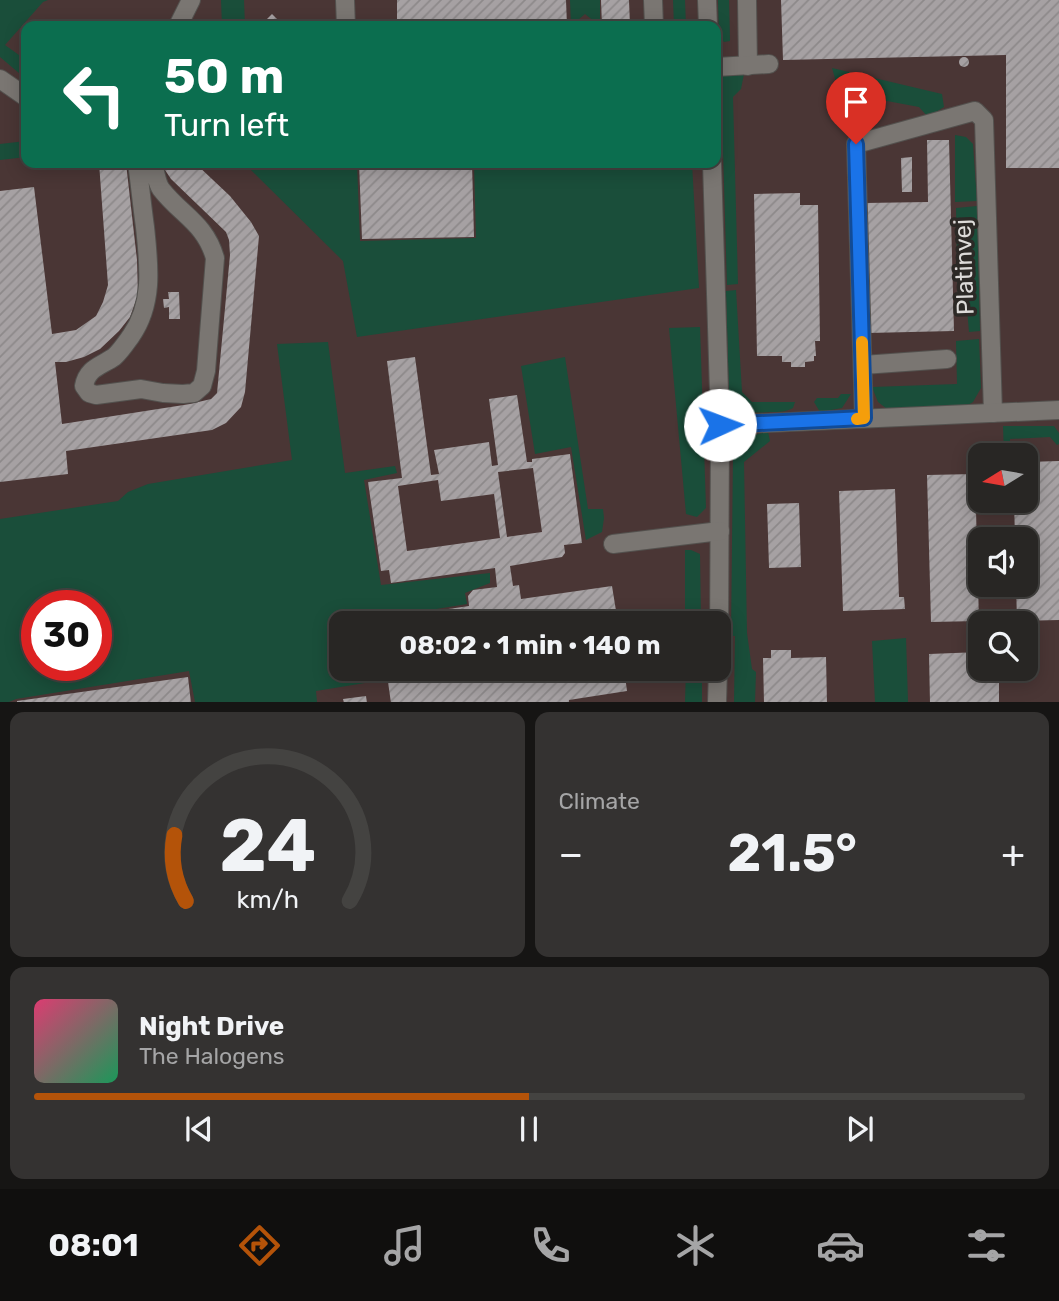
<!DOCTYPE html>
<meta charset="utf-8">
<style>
body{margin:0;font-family:Rubik,sans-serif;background:#343231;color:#f1f3f6;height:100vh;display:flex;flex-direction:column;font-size:26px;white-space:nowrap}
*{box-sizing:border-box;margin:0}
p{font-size:23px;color:#a5a5a6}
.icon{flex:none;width:38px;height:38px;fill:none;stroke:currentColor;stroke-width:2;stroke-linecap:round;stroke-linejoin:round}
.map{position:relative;height:702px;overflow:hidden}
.drawer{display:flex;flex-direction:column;gap:10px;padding:10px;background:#161514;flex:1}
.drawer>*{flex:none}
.banner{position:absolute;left:21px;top:21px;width:700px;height:147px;border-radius:14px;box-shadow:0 4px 18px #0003,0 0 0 2px #444341;background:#0b6e4f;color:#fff;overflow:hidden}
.needle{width:46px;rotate:259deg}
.fabs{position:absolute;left:968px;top:443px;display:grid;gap:14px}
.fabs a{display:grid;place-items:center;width:70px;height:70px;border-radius:14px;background:#282624;box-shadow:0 4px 18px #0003,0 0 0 2px #444341;font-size:35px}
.speed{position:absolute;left:21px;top:590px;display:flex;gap:14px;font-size:35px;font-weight:700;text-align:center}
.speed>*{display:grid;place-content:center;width:91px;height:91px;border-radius:50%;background:#282624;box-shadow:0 4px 18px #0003,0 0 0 2px #444341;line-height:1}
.speed .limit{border:10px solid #d22;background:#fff;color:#111}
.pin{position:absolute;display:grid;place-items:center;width:60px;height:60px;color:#fff;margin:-72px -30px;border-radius:50% 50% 50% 0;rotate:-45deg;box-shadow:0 0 7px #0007}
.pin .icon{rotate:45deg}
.me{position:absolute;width:77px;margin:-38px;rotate:88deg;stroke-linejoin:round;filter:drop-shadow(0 0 5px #0008)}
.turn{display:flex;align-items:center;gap:24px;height:147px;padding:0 28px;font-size:32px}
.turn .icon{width:91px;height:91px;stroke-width:2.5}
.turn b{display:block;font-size:49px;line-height:60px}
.big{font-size:52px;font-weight:700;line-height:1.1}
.drawer .card{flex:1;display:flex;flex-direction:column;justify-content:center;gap:10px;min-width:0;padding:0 24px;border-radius:14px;background:#343231}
.drawer .dial{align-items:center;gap:0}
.dial svg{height:182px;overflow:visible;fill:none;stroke:#444341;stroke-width:7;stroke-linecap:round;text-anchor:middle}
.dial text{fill:#f1f3f6;stroke:none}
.song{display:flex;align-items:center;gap:21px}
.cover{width:84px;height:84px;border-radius:10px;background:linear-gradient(135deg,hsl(340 70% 55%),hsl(150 70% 35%))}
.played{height:7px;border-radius:4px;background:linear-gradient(90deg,#b45309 50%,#444341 50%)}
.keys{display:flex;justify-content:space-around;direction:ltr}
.heat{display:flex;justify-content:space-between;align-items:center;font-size:38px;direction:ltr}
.drawer .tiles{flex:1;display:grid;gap:10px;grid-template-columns:1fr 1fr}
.card:last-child{grid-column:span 2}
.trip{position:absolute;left:329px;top:611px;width:402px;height:70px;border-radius:14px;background:#282624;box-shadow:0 4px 18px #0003,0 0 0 2px #444341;font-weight:700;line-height:70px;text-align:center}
.menu{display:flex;height:112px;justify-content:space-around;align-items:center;background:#100f0e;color:#a5a5a6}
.menu .icon{width:49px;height:49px}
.menu .current{color:#b45309}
.menu b{font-size:32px;color:#f1f3f6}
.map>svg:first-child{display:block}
.industrial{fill:#4a3635;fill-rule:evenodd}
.grass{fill:#1a4e3a;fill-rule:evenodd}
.building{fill:url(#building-hatch);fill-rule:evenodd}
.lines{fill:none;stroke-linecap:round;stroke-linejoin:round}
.minor-casing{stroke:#53514e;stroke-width:20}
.minor{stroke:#7a7672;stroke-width:18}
.route-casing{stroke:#114b97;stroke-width:18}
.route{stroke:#1a73e8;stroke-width:12}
.slow{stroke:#f59e0b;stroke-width:12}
.labels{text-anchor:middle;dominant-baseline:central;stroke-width:7;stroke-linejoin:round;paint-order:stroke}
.street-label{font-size:24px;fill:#dddbd9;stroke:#2c2926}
</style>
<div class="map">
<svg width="1059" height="703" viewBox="0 0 1059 703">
<defs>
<pattern id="building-hatch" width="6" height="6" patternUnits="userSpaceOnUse" patternTransform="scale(1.75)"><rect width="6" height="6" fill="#a6a1a3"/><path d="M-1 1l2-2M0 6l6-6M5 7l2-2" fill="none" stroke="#8d898a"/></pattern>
</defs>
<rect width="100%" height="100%" fill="#363330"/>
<!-- industrial -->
<path class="industrial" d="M0,0H1059V702H0ZM26,26H716V163H26ZM980,455H1026V500H980ZM980,539H1026V584H980ZM37,606H96V665H37ZM341,623H719V668H341ZM980,623H1026V668H980Z"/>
<!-- grass -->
<g class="grass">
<path d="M0,0H48L43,2L5,45L26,60V79L0,57Z"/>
<path d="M221,0H244L245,26H222Z"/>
<path d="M570,0H600V26L585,14L571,26Z"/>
<path d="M673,0H685L686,26H674Z"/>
<path d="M718,0H729L730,41L724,42L719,37Z"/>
<path d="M832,68L942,94L944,107L928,117L919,107L839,92Z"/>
<path d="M744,74L741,89L733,97L738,284L727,285L721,82L723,76Z"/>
<path d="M955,135L966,137L973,144L977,201L955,202Z"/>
<path d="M26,141V157L0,160V144Z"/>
<path d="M244,163H357L360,241L476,238L474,163H692L699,288L357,337L343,261Z"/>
<path d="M977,206L980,331L969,332L967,309L958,310L956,208Z"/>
<path d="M736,290L742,392L752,402H795L793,408C786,412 779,412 771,412C749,414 741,412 729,392L726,291Z"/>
<path d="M700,327L706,508L697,517L686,514L669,328Z"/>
<path d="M979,339L981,388L973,402L963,408L887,409L878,402L872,387L957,384L956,341Z"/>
<path d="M328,342L345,473L395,466L397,473L364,480L381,585L490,573V583L465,593L467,604L412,613L413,623H341V668L420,669V674L316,691L317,702H195L189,671L16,699L9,702H0V519L118,501L128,492L148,484L292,460L277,344ZM37,606H96V665H37Z"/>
<path d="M565,357L588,509H603L604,518L602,532L586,540L571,447L535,454L521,366Z"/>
<path d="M841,394H851L842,408L820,412L814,402L817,398H838Z"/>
<path d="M1003,426H1054L1059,433V444L1057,445L1050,437L1010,439V455H1004Z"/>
<path d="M768,432L770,441L744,462L747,633L752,669L756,672L755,702H734L735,636H731L733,454C738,438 753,435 768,432Z"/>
<path d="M685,550H691L700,554L701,623H685Z"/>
<path d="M906,638L908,702H875L872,641Z"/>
<path d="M686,669H702V702H685Z"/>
</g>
<!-- building -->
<g class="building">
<path d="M397,0H566L567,26H397Z"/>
<path d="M601,0H629L630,26H602Z"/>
<path d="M781,0H1059V168H1006V55L783,60Z"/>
<path d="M272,14L279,21L274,26H260Z"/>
<circle cx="964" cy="62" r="5"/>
<path d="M927,140H949L954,331L868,333L865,203L928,202Z"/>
<path d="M912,157V192H902L901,158Z"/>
<path d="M99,163H126L137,260L138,295L130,317L119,331L100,349L84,357L66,362H55L62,424L190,404L211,399L217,393L230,255L229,240L226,232L171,179L163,167V163H195L230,196L251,222L259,236L245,392L241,407L226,423L212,430L66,451L68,474L0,482V191L34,187L52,334L76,330L96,316L103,302L108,285Z"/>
<path d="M359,163H472L474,237L362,239Z"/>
<path d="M800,193V205H818L820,341H815L816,356H814V361L805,362V367H791V362H782V356H757L754,194Z"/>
<path d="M168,292H179L180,319H169V307L164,308L163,299H169Z"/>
<path d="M415,357L431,475L439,474L434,450L489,442L492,466L498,465L489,399L517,395L527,462H532V459L570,454L582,543L564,545L565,553L562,557L510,566L513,586L519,585L521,599L612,586L618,623H415L414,614L469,606L468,596L473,590L497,587L495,568L391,583L389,570L381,571L368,482L402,478L387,361ZM533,468L542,532L507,537L498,472ZM438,480L441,501L494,494L500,538L407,551L398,486Z"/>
<path d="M1059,461V620L1017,621L1016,584H1026V539H1015L1014,500H1026V462Z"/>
<path d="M975,474L979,621L931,622L927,475Z"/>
<path d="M895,489L899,597H904L905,609L843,611L839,491Z"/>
<path d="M799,503L801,567L769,568L767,504Z"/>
<path d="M771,650H791V658L826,657L827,703H764L763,658H771Z"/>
<path d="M980,652V668H999V703H930L929,654Z"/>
<path d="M422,668H624L627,691L569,700V703H391L388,682L423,677Z"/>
<path d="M188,677L191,703H17V701Z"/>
<path d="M366,696L367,703H344L343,699Z"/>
</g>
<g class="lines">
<defs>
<g id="minor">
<path d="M345,0L346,26"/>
<path d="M653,0L654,26"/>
<path d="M707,0L708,26"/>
<path d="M747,0L748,66"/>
<path d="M178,26L191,0"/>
<path d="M716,67L769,64"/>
<path d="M0,79L26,97"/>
<path d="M137,163C140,184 142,206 145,227C149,265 154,303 131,336C126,343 120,352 114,357C101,366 87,368 84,386L89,393L96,395L141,389L163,393L183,394L194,393L202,386L206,371L215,258C205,223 181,215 161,189C156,182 156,171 152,163"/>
<path d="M712,163L720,425L719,650"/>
<path d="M863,365L947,359"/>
<path d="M864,418L856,144L975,111L984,120L993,413"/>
<path d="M720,425L1059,410"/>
<path d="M613,544L720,531"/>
<path d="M717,703L718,668"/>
</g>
</defs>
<!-- minor casing -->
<use href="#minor" class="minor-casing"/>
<!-- minor -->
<use href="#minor" class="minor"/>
</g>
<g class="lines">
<defs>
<path id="route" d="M720,425L864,418L856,144"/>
</defs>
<!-- route casing -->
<use href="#route" class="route-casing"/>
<!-- route -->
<use href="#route" class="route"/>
<!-- slow -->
<path class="slow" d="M857,419L864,418L862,342"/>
</g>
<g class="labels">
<!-- street labels -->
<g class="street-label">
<text transform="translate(964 267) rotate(-92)">Platinvej</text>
</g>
</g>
</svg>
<div class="fabs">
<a><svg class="needle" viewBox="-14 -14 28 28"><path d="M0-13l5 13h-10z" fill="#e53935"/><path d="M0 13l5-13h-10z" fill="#a5a5a6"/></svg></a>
<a><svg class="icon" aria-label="sound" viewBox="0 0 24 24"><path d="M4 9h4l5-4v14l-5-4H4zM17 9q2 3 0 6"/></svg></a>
<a><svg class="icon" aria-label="search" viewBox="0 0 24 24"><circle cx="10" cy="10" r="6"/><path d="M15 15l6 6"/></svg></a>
</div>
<div class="speed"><div class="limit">30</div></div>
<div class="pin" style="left:856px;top:144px;background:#d93025"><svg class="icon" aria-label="arrive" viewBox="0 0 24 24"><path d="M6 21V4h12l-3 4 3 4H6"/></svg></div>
<svg class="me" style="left:720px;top:425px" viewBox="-20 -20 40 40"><circle r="19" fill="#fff"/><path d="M0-13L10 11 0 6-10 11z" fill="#1a73e8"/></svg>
<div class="trip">08:02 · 1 min · 140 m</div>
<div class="banner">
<div class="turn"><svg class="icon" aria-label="left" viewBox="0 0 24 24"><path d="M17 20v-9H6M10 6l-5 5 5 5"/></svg><div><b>50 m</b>Turn left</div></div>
</div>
</div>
<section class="drawer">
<div class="tiles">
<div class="card dial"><svg viewBox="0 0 100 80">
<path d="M14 69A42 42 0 1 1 86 69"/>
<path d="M14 69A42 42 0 0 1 9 40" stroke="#b45309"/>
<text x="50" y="56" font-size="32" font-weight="700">24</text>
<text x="50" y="72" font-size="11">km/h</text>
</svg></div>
<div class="card"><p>Climate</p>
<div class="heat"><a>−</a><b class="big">21.5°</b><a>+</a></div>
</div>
<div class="card">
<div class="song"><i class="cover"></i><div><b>Night Drive</b><p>The Halogens</p></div></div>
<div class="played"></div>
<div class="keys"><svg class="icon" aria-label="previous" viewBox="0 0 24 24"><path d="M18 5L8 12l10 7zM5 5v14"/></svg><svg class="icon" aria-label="pause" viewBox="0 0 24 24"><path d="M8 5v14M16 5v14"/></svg><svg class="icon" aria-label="next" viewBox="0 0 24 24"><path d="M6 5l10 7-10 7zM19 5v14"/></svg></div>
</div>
</div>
</section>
<nav class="menu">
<b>08:01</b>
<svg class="icon current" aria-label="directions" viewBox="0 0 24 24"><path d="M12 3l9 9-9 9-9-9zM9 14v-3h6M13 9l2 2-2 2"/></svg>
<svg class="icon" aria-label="music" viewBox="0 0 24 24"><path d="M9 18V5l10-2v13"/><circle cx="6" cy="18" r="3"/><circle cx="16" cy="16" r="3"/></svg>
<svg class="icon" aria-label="phone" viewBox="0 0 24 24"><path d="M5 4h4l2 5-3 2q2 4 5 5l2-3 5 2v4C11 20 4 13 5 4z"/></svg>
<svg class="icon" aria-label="climate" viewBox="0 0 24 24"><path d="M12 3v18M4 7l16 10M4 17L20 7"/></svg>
<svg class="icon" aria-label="car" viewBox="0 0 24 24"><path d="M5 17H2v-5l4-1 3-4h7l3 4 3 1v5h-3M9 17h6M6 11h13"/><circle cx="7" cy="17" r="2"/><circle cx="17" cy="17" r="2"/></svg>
<svg class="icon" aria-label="filters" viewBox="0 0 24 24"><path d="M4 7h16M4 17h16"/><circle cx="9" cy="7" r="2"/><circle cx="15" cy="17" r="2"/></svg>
</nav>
